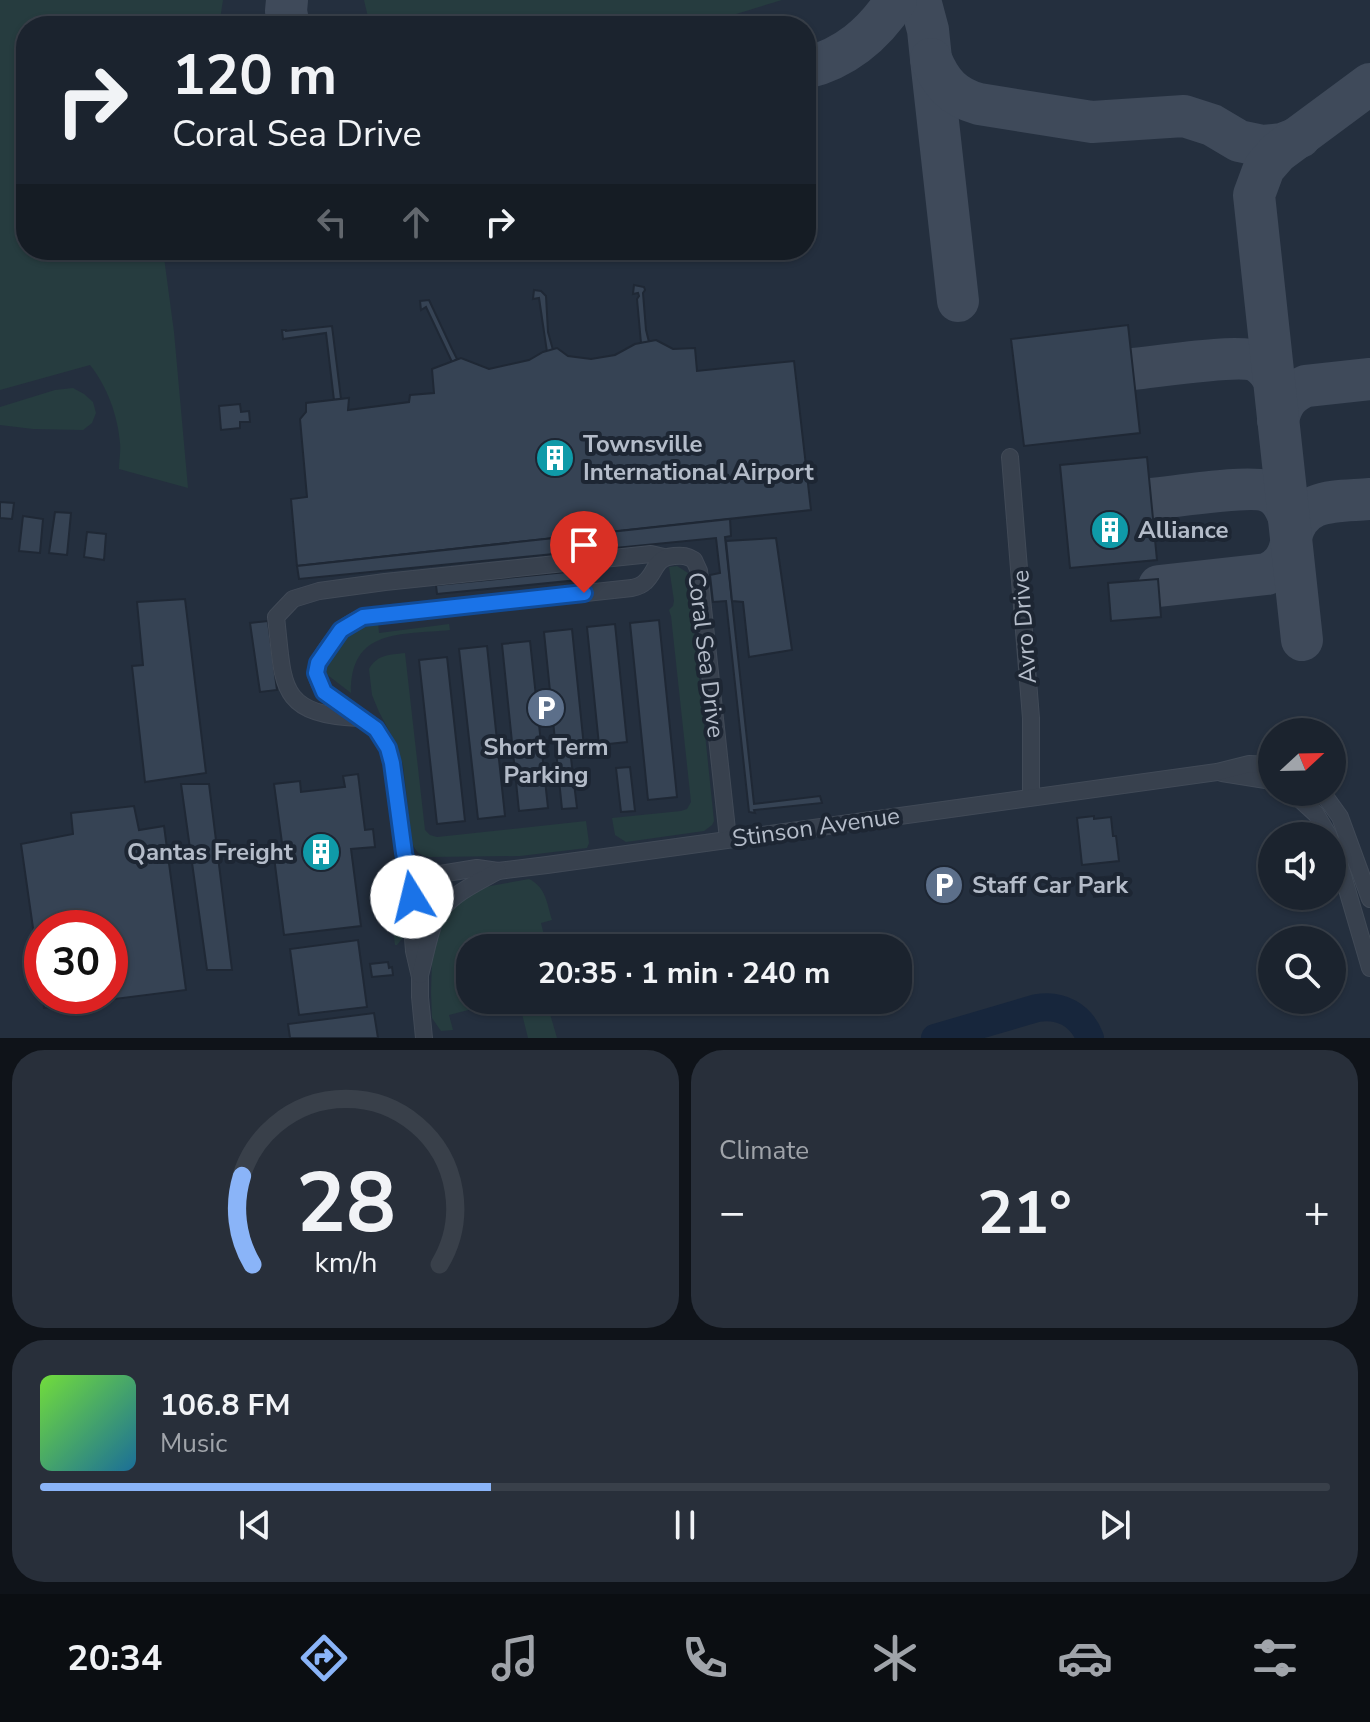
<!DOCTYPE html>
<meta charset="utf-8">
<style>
body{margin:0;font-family:"Nunito Sans",sans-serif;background:#282f3a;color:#f1f3f6;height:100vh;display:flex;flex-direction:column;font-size:30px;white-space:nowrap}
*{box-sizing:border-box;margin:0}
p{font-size:26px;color:#a0a4aa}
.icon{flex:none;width:44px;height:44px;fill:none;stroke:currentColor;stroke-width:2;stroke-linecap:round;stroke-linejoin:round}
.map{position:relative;height:1038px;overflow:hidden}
.panel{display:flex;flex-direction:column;gap:12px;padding:12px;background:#0f1319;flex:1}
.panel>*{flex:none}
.banner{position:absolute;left:16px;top:16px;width:800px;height:244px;border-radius:32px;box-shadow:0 2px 6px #0004,0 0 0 2px #39404a;background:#1b232e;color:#f1f3f6;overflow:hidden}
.needle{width:52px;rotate:68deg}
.buttons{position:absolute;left:1258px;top:718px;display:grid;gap:16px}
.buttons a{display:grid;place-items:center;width:88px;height:88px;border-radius:50%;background:#1b232e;box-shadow:0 2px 6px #0004,0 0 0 2px #39404a;font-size:40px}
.speed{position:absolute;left:24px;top:910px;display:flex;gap:16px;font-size:40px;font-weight:700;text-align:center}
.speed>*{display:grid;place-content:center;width:104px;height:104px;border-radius:50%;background:#1b232e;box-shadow:0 2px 6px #0004,0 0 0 2px #39404a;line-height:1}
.speed .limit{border:12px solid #d22;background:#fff;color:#111}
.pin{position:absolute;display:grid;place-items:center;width:68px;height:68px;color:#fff;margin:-82px -34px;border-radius:50% 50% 50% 0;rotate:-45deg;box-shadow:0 0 8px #0007}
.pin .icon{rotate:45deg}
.me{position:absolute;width:88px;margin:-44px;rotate:351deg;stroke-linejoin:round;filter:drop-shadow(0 0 6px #0008)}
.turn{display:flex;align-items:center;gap:28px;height:168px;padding:0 24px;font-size:36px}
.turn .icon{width:104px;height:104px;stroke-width:2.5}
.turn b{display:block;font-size:56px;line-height:68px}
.lanes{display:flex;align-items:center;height:76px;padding:0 24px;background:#0003;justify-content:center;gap:40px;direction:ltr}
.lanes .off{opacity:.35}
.big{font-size:60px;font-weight:700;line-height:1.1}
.panel .widget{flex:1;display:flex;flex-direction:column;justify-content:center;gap:12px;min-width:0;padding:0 28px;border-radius:32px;background:#282f3a}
.panel .dial{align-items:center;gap:0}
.dial svg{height:208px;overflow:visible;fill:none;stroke:#39404a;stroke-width:7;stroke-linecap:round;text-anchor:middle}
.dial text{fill:#f1f3f6;stroke:none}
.song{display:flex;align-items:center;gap:24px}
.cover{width:96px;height:96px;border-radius:12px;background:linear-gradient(135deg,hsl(100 70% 55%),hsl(200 70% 35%))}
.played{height:8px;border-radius:4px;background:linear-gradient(90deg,#8ab4f8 35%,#39404a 35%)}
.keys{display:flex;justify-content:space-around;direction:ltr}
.heat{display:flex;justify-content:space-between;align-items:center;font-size:44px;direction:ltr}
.panel .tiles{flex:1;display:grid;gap:12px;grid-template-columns:1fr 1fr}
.widget:last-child{grid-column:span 2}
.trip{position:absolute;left:456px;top:934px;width:456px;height:80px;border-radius:32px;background:#1b232e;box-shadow:0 2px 6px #0004,0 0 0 2px #39404a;font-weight:700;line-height:80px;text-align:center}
.menu{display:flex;height:128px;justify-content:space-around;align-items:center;background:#0b0e12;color:#a0a4aa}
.menu .icon{width:56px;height:56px}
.menu .selected{color:#8ab4f8}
.menu b{font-size:36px;color:#f1f3f6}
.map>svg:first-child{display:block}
.green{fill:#263c3f}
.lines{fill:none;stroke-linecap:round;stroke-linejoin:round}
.river{stroke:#17263c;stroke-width:28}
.taxiway{stroke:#3f4a5a;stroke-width:42}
.building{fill:#364354;stroke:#1f2835;stroke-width:2}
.minor-casing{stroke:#414a57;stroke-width:18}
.minor{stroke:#38414e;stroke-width:16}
.route-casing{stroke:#114b97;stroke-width:20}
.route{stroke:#1a73e8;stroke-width:14}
.labels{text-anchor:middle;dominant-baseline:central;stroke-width:8;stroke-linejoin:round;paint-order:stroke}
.poi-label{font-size:24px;font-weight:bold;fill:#b4bcc9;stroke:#1d2633;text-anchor:start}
.street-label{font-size:24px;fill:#b4bcc9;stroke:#1d2633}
</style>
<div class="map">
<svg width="1370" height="1038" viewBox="0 0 1370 1038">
<rect width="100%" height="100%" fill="#242f3e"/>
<!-- green -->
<g class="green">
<path d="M0,0H223L219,26H26V250H163L174,332L188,488L119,469C119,460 121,451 120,443C118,416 107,386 90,365L0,390Z"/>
<path d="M364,0H782L733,15L624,26H370Z"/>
<path d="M73,388L84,394L93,402L96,413L92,423L83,430L33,429L0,425V407L55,390Z"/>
<path d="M677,566L688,573L689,579L714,821L712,825L704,831L626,842L615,835L612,818L681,811L687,809L691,802L671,616L669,610L673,606L674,601L669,567Z"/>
<path d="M378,621L379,633L449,624L450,630C401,635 350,628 351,693L325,673C328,660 347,633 359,626C364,623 371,622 378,621Z"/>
<path d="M405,653L425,830L430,835L437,837L586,821L589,843L587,848L520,856L429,857C419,855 416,852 412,843L403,765L394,740L379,712L372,695L369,669C378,654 389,655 405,653Z"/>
<path d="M385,865H387L395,874L404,936L397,945H395Z"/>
<path d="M529,879C546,887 547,904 552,920L541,923L546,943L530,948H470V1000H546L557,1038H528L522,1014L517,1015L509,1013L503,1001L449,1015L453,1030L441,1031L432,1018L431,992L432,958L438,926L452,905L485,887Z"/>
</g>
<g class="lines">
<!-- river -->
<path class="river" d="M935,1038L1037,1008C1061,1004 1081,1015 1090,1038"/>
<!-- taxiway -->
<g class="taxiway">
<path d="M287,0L286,11L289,26"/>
<path d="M920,0L928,30L931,59L958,301"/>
<path d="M931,59C941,83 953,97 979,104L1092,122L1184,116L1212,125L1239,141L1263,146L1282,144L1300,137"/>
<path d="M806,68C846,58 874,34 896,0"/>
<path d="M1133,369C1156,367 1241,353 1258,362C1265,366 1270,373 1274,380"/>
<path d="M1278,420C1282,402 1289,393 1306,386L1370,379"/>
<path d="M1151,499C1174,497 1252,484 1269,492C1279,496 1284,505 1288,515"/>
<path d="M1291,537C1301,497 1336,502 1370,499"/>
<path d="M1159,586L1267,574C1281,568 1288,558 1291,543"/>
<path d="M1302,640L1254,195L1264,168L1278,152L1370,84"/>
</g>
</g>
<!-- building -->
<g class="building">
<path d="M634,285L644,287L645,290L643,293L646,330L649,342L641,343L637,299L639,296L638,293L633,294Z"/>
<path d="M534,290L541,291L546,296L548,332L553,350L547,352L539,298L533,299Z"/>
<path d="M429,300L452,349L457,359L452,362L426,307L421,310L420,301Z"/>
<path d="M1128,325L1140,433L1024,446L1011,339Z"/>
<path d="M332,326L341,399L334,400L326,333L283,339L282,330H286V331Z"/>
<path d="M656,340L673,349L695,348L697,371L794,361L811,510L297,566L291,499L307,497L300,419L306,412V403L349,398L348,410L409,402L410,395L434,393L432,369L461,358L489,369L529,360L543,352L557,348L568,356L591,359L615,355L635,344Z"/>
<path d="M240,404L241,412L249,411L250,422H240V428L221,430L219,406Z"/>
<path d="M1147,457L1157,560L1070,568L1060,465Z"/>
<path d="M0,502L14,503L12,519L0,518Z"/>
<path d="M55,512L71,513L67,555L49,553Z"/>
<path d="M23,516L43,519L40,553L19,551Z"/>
<path d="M730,519L731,536L725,537L754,804L820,796L822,803L754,810L755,813L749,812L726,601L713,602L710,575L720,573L716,538L299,579L297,566Z"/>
<path d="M87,532L106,534L104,560L84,557Z"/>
<path d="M776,538L792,650L749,657L743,602L732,601L726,541Z"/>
<path d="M577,571L578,580L437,594L436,585Z"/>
<path d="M1158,579L1161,617L1111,621L1108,583Z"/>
<path d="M185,599L206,773L145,782L132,666L143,665L137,602Z"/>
<path d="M659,620L677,797L648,800L630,623Z"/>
<path d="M268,621L277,690L260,692L250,623Z"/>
<path d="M615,624L627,742L599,745L587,627Z"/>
<path d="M572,629L585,757L571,758L577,808L562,809L544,632Z"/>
<path d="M530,641L548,808L519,811L502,644Z"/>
<path d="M487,646L505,816L478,819L459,649Z"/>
<path d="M447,657L465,821L437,824L419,660Z"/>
<path d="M630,767L635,811L621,812L616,768Z"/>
<path d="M358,774L365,830L373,829L375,847L351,849L361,926L284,935L274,857L291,855L290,842L282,843L274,784L300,781L301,792L345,787L343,776Z"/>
<path d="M181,784H209L232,970H207Z"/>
<path d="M134,806L139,830L164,826L186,990L44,1008L43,996H110V928H42V991L21,844L73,834L71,813Z"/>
<path d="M1094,816V819L1111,817L1113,836H1116L1119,861L1082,865L1077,818Z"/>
<path d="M1117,876L1119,894L1094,897L1092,878Z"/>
<path d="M358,940L367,1007L299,1015L290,949Z"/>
<path d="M388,962L389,968L392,967L393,975L372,977L370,964Z"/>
<path d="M374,1013L378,1038H290L288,1024Z"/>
</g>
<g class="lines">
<defs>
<g id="minor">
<path d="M1010,457L1031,718V797"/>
<path d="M358,718C277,714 284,685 276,617L293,599L319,591L385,582L651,554L664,557"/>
<path d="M1222,773L1272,781"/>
<path d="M1292,792L1316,814L1329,836"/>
<path d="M1322,792L1340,817L1370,899"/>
<path d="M1332,844L1339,862L1370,968"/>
<path d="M416,878L407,866L404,853L392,763L388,748L376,729L324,692C321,686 317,680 316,674C315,662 333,640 341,631C347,624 355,621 363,617L632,588C637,587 641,586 645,582C657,571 654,558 674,556C683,555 687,556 694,560L699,571L728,839"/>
<path d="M416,878L477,868L498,871L547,865L1217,772L1249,764L1272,765"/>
<path d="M416,878L411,912L414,951L420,977V997L424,1038"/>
<path d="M420,975C425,957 428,937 435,920C446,896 477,883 498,871"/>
</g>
</defs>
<!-- minor casing -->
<use href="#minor" class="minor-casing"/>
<!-- minor -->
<use href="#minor" class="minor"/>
</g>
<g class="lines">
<defs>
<path id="route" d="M412,897L416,878L407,866L404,853L392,763L388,748L376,729L324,692L316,673L318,663L341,630L363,617L584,593"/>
</defs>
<!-- route casing -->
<use href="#route" class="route-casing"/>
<!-- route -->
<use href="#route" class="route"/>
</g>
<!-- icons -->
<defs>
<symbol id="building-disc" viewBox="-11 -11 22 22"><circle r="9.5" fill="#0f9aa8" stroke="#1d2633"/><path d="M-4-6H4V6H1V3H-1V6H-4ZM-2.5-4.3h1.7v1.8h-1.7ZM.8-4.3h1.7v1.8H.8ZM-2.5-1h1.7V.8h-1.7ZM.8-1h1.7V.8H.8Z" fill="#fff"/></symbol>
<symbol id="parking-disc" viewBox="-11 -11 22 22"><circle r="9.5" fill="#5c6f8a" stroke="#1d2633"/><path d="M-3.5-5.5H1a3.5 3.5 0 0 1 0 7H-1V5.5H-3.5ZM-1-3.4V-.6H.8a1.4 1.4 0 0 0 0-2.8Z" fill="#fff"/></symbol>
</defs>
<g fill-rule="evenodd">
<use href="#building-disc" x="533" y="436" width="44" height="44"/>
<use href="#building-disc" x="1088" y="508" width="44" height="44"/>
<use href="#parking-disc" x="524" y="686" width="44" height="44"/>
<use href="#building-disc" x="299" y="830" width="44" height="44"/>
<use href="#parking-disc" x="922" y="863" width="44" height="44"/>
</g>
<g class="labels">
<!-- poi labels -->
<g class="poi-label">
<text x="583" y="444">Townsville<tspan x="583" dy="28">International Airport</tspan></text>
<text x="1138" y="530">Alliance</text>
<text x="546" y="747" text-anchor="middle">Short Term<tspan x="546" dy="28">Parking</tspan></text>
<text x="293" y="852" text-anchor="end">Qantas Freight</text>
<text x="972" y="885">Staff Car Park</text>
</g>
<!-- street labels -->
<g class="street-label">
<text transform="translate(1024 627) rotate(-94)">Avro Drive</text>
<text transform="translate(706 655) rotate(83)">Coral Sea Drive</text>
<text transform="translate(816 827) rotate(-8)">Stinson Avenue</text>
</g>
</g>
</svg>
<div class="buttons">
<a><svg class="needle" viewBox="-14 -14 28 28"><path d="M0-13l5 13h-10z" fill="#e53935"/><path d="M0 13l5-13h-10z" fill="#a0a4aa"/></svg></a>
<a><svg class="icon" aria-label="sound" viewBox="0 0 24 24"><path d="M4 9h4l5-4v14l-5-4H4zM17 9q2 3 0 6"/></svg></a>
<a><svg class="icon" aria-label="search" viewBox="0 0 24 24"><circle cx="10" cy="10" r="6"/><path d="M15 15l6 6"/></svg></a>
</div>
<div class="speed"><div class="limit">30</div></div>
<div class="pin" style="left:584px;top:593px;background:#d93025"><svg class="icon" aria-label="arrive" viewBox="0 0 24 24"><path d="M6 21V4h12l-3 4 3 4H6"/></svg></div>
<svg class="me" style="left:412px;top:897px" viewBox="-20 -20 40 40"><circle r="19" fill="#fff"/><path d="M0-13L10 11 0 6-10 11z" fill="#1a73e8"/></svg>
<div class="trip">20:35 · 1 min · 240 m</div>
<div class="banner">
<div class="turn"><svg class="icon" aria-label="right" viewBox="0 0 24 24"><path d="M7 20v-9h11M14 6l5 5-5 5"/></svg><div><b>120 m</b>Coral Sea Drive</div></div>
<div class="lanes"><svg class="icon off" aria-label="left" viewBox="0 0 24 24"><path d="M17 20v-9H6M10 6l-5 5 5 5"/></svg><svg class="icon off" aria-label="ahead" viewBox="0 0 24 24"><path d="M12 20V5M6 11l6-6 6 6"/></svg><svg class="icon" aria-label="right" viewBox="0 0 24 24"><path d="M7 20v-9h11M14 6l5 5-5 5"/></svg></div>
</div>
</div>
<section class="panel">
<div class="tiles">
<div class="widget dial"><svg viewBox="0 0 100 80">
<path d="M14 69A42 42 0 1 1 86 69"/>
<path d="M14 69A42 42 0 0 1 10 35" stroke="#8ab4f8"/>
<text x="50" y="56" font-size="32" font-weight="700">28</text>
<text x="50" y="72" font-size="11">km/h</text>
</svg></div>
<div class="widget"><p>Climate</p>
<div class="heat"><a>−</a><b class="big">21°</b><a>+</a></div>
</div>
<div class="widget">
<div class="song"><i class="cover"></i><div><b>106.8 FM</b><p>Music</p></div></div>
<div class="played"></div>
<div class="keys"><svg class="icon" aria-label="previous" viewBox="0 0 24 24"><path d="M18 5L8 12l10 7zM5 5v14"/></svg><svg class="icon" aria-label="pause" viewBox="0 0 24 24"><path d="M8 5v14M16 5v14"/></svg><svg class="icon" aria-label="next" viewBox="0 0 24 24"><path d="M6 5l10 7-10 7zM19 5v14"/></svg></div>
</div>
</div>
</section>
<nav class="menu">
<b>20:34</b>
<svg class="icon selected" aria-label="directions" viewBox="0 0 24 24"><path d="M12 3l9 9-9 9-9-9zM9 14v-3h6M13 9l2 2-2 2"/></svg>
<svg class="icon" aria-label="music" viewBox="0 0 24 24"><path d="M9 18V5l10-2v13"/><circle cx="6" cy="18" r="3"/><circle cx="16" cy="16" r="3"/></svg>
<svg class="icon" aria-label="phone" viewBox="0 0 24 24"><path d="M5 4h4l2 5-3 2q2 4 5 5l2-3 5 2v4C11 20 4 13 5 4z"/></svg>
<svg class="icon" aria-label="climate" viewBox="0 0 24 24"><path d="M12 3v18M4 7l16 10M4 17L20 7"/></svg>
<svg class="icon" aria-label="car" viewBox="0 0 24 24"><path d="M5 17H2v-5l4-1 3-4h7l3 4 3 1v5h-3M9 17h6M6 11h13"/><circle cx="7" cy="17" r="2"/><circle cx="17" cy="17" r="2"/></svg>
<svg class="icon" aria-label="filters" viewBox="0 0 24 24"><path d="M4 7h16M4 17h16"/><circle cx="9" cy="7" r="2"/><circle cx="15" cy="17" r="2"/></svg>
</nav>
